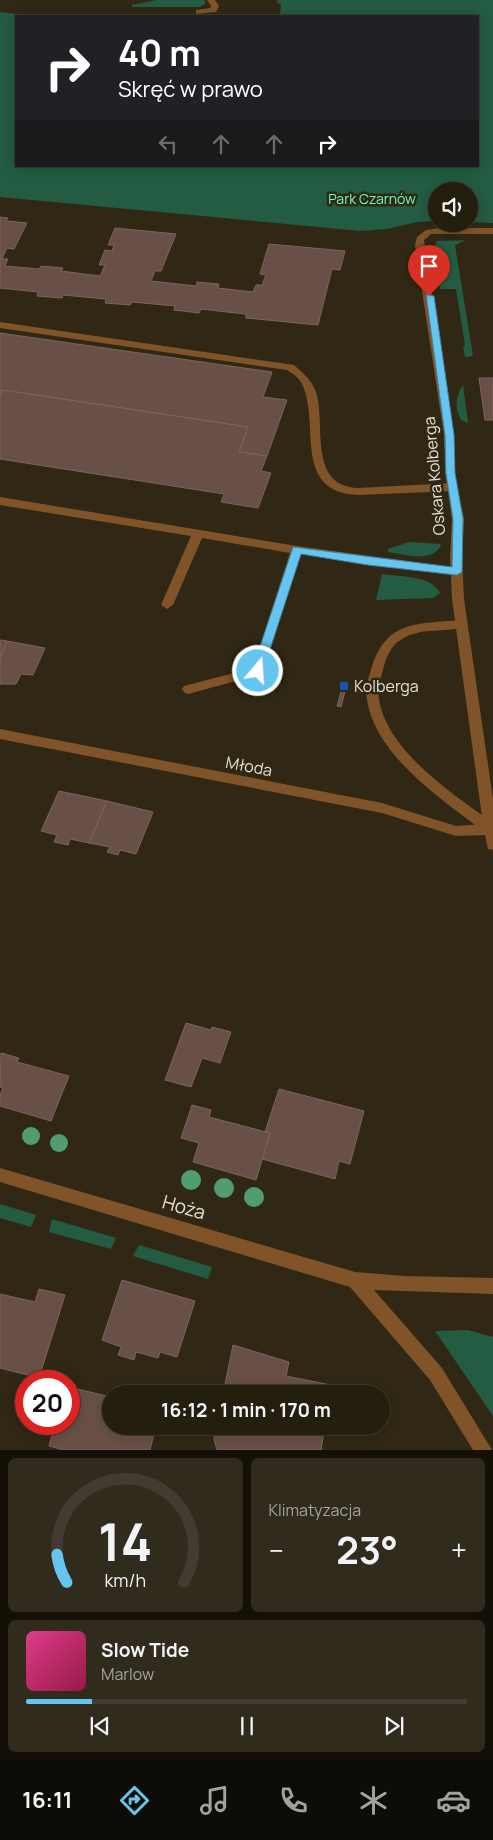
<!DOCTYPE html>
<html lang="pl">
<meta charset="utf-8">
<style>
body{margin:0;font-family:Manrope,sans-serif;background:#302b1d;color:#f1f3f6;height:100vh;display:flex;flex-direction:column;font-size:19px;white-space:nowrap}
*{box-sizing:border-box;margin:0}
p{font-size:16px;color:#a3a29e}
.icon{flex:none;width:28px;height:28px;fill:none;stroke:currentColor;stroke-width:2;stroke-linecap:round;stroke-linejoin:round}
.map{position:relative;height:1450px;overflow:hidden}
.panel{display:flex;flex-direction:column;gap:8px;padding:8px;background:#141008;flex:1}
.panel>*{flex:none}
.hud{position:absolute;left:15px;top:15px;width:464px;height:152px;border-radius:0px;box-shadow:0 2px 12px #0003,0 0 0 1px #413c2f;background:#202124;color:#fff;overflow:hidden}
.controls{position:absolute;left:428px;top:182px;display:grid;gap:10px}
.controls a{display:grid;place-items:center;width:50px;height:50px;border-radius:50%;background:#241e0f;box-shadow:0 2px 12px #0003,0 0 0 1px #413c2f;font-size:25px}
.speed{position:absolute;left:15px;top:1370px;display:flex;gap:10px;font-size:25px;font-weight:700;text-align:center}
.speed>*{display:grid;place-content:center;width:65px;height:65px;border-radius:50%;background:#241e0f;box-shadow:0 2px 12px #0003,0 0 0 1px #413c2f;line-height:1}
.speed .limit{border:8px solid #d22;background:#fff;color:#111}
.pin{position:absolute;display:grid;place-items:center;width:42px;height:42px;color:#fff;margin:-51px -21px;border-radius:50% 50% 50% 0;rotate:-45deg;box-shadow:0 0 5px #0007}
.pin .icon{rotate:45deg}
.me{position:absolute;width:55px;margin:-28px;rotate:18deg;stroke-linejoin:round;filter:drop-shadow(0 0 4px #0008)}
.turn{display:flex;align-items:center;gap:18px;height:105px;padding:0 20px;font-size:22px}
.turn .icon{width:65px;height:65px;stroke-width:2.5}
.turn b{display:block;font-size:35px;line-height:42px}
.lanes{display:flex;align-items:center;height:48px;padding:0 20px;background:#0003;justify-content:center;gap:25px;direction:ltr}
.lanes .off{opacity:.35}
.big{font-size:38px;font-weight:700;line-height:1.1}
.panel .widget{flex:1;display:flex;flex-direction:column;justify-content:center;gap:8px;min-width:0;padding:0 18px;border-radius:8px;background:#302b1d}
.panel .dial{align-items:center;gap:0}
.dial svg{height:130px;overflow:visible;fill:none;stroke:#413c2f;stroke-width:7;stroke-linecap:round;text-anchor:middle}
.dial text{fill:#f1f3f6;stroke:none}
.song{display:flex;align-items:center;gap:15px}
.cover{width:60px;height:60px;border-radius:8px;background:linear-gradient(135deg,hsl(330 70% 55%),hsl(340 70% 35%))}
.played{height:5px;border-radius:2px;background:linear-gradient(90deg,#65c5ee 15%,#413c2f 15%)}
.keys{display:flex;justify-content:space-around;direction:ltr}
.heat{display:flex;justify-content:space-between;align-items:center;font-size:28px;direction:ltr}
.panel .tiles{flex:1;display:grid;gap:8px;grid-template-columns:1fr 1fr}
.widget:last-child{grid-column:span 2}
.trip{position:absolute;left:102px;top:1385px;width:288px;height:50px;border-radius:25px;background:#241e0f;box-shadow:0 2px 12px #0003,0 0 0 1px #413c2f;font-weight:700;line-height:50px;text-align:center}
.menu{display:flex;height:80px;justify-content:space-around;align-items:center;background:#0e0c06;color:#a3a29e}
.menu .icon{width:35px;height:35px}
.menu .active{color:#65c5ee}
.menu b{font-size:22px;color:#f1f3f6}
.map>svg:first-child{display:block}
.green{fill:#235b43}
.building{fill:#685048;stroke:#7d645d}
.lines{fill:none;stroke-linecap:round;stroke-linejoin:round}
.lane{fill:#805329;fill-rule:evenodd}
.street{fill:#805329;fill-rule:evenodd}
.tree{fill:#509d72}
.route{fill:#65c5ee;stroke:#42809b}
.transit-dot{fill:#1a4fb4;stroke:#302814;stroke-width:2}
.labels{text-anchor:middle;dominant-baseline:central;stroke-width:5;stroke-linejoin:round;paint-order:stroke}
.far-park-label{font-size:14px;fill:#6afdbf;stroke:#302814}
.street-label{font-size:16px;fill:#e3ded2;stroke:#302814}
.poi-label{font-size:16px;fill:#e3ded2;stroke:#302814;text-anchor:start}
.near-street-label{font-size:19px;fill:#e3ded2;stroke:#302814}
</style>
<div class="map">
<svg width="493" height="1450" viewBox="0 0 493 1450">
<rect width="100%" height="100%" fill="#302814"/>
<!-- green -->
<g class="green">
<path d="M156,0H204L206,3L200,7H132V5Z"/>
<path d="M276,0H493V223L469,222V191H436V221L417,222L387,229L361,231L0,197V12L17,14H212L226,16H16V166H478V16H280L281,4L277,3L278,1Z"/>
<path d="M466,240L455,245L473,356L465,357L463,346L465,345L456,289H440L434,248L437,241Z"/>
<path d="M463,385L468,423L461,420C454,409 456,395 463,385Z"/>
<path d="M409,542L441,544C435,564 403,554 388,552V549Z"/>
<path d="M382,574C400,577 431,575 440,593L433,598L376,600Z"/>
<path d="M0,1204L36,1215L31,1227L0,1218Z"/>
<path d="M52,1219L116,1238L111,1249L49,1232Z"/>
<path d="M139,1245L212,1267L208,1279L133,1256Z"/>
<path d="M468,1330L493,1337V1416L435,1331Z"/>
</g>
<!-- building -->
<g class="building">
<path d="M0,217L8,218L6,221L27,223L14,249L7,248L2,259H8L5,266L39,269L41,266L63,268L61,271L100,276L105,265H99L105,250L112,251L114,245H108L115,228L176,234L161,271H155L151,281L196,286L197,282L219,284L218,288L253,292L256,285H262L266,275L260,274L269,244L345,251L340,270L332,269L318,325L246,318V314L227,312L201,309L199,313L174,310L175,306L132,302L130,305L105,303L106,299L63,295L62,298L37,296L38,292L0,288Z"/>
<path d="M0,333L272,372L263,397L287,400L267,456L239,452L248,427L3,390L0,396Z"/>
<path d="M479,378H493V420H485Z"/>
<path d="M3,390L248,427L239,452L267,456L261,471L271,473L258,508L221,502L224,494L0,459V396Z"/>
<path d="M0,640L7,641L0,658Z"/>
<path d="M7,641L45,648L33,675L21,674L16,684H0V658Z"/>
<path d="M343,684H347L341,707L337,706Z"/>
<path d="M59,791L107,801L89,843L70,839L68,845L54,842L57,835L41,831Z"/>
<path d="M107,801L153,812L136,854L120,850L118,855L107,852L110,847L89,843Z"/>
<path d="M186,1023L211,1030L212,1027L231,1032L220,1063L202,1058L191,1087L165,1080Z"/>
<path d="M1,1053L19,1058L17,1062L69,1076L51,1121L0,1106V1095L3,1088L0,1087Z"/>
<path d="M279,1089L364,1111L350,1164L339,1161L335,1179L262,1159L270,1133L265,1132Z"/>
<path d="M192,1105L211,1110L209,1117L270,1133L256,1180L193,1162L199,1143L181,1138Z"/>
<path d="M122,1280L195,1301L177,1357L160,1352L158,1358L136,1352L134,1360L118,1355L121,1347L102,1340Z"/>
<path d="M39,1289L65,1295L39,1378L0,1368V1294L35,1302Z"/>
<path d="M233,1345L289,1362L286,1376L331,1385L329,1394H223Z"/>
<path d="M126,1386L155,1394H124Z"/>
<path d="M69,1387L111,1397V1426H156L150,1450H64L49,1446L55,1424H69Z"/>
<path d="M216,1426H325L321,1450H217L214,1439Z"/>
</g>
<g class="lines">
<!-- lane -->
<g class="lane">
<path d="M207,0H215L219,6L216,12L196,14V10L210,8L211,6Z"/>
<path d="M0,322L294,365C304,374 313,381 317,395C325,428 309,486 358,488L453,483L458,487L453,491L358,495C290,492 322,421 301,382C298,377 292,373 287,370L0,328Z"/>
<path d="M0,497L297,546L457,568L463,572L457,576L301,554L262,674L188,694L184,692L182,689L184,686L253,668L290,553L202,538L173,605L167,609L161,605L191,536L0,505Z"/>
<path d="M461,620L465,621L467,624L465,627C445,633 421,627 402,639C390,646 386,658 383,670C380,679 378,691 379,700C388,752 453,794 493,823V834L486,833C444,801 376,757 367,700C365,690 368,679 371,670C385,620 417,624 461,620Z"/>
</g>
<!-- street -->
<g class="street">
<path d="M439,228H493V234H431L424,240L454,435L455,473L464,519L462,556L464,599L493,799V850L488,849L485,835L456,836L382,813L0,739V729L382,803L456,826L483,824L452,599L450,556L452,519L445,473L444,435L415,245L417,237L426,230Z"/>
<path d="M0,1168L355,1272L405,1276L493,1278V1294L374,1290L442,1368L492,1450H473L430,1380L350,1287L0,1182Z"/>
</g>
</g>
<!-- trees -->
<g class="tree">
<circle cx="31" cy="1136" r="9"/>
<circle cx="59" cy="1143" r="9"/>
<circle cx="191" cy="1180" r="10"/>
<circle cx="224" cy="1188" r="10"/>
<circle cx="254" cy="1197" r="10"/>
</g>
<!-- route -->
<path class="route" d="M426,294L434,296L454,435L455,473L463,519L462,572L457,575L368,565L301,554L263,671L262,674H254L252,671L293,547L452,567L453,519L446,473L445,435Z"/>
<!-- markers -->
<rect class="transit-dot" x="339" y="681" width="10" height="10" rx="2.5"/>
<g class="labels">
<!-- far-park labels -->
<g class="far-park-label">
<text x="372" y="198">Park Czarnów</text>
</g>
<!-- street labels -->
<g class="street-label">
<text transform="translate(434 476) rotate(-95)">Oskara Kolberga</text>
<text transform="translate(249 766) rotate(11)">Młoda</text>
</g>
<!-- poi labels -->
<g class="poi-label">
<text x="354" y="686">Kolberga</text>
</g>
<!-- near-street labels -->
<g class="near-street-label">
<text transform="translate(184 1207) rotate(16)">Hoża</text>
</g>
</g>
</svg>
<div class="controls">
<a><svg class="icon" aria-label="sound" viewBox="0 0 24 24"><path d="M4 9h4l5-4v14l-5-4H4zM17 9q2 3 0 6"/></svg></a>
</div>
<div class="speed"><div class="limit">20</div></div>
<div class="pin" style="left:429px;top:296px;background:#d93025"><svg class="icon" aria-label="arrive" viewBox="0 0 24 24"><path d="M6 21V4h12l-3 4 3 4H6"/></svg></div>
<svg class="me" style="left:258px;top:671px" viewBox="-20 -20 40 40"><circle r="17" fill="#65c5ee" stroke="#fff" stroke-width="3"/><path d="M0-11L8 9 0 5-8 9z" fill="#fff"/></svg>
<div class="trip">16:12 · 1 min · 170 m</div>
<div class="hud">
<div class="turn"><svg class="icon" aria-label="right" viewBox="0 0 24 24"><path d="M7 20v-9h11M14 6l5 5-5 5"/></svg><div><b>40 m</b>Skręć w prawo</div></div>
<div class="lanes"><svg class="icon off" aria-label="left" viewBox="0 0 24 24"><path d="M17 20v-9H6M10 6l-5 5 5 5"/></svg><svg class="icon off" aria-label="ahead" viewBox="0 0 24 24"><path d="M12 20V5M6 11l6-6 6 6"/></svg><svg class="icon off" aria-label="ahead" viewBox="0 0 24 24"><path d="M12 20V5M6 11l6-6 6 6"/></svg><svg class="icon" aria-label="right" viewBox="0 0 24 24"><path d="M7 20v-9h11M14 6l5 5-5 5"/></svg></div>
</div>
</div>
<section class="panel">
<div class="tiles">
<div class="widget dial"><svg viewBox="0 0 100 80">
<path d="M14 69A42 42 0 1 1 86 69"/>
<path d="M14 69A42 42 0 0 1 8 52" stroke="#65c5ee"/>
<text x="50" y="56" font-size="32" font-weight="700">14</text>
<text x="50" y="72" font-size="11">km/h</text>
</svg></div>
<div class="widget"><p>Klimatyzacja</p>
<div class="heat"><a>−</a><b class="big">23°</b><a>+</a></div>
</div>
<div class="widget">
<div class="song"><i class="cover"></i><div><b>Slow Tide</b><p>Marlow</p></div></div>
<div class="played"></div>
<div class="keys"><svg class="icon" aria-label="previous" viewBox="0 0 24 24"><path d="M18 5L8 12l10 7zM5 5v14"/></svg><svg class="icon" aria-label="pause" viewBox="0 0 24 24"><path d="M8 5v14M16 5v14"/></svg><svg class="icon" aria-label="next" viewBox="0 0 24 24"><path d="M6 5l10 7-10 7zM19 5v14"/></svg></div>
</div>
</div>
</section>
<nav class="menu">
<b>16:11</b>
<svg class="icon active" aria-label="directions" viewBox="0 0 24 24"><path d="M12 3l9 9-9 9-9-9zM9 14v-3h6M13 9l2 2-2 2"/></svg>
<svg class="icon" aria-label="music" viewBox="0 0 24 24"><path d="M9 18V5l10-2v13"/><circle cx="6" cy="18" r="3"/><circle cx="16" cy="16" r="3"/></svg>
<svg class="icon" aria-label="phone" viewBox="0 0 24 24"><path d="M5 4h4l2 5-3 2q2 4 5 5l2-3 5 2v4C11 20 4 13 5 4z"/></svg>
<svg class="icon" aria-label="climate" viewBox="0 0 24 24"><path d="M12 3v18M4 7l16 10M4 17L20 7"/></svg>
<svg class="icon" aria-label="car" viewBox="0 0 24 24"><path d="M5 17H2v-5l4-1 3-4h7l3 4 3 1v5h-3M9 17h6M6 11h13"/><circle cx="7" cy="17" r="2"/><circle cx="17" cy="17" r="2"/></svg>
</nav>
